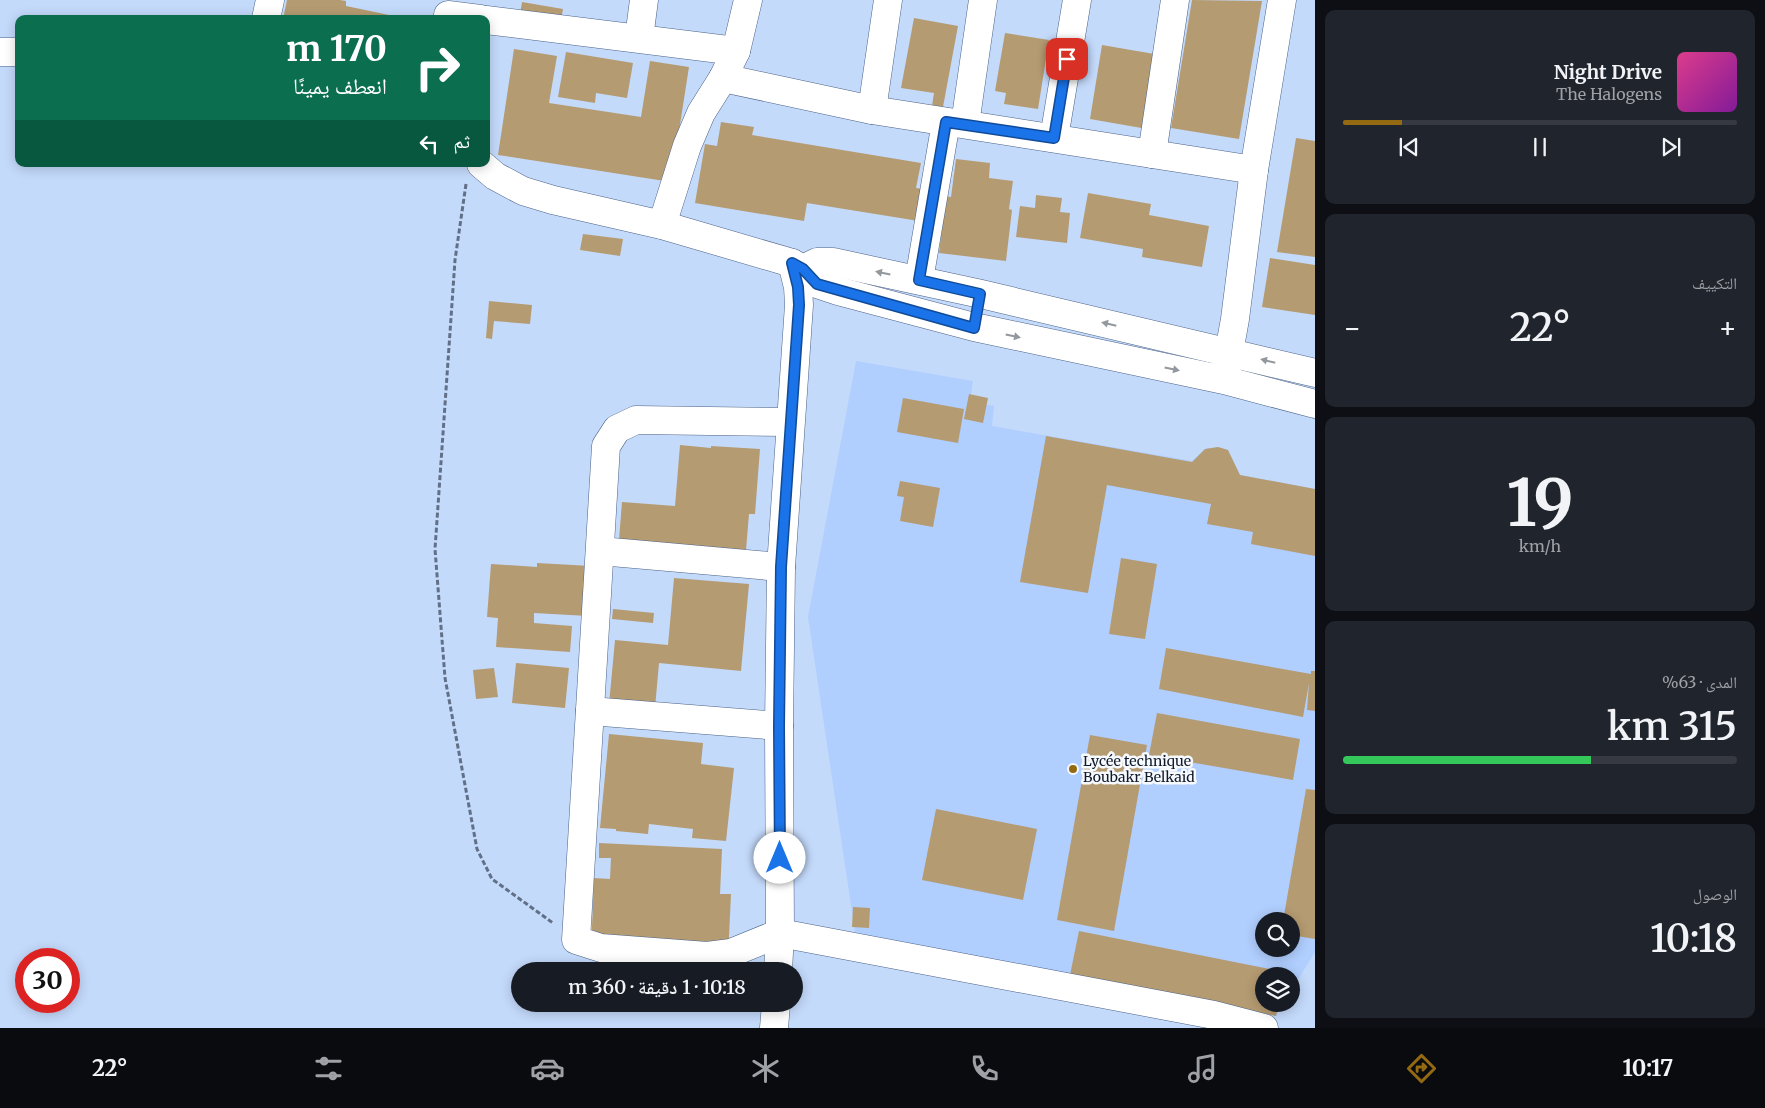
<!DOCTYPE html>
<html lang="ar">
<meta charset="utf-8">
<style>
body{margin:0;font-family:Merriweather,"Noto Naskh Arabic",serif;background:#20242c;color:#f1f3f6;direction:rtl;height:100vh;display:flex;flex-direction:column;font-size:19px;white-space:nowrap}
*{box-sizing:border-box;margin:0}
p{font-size:16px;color:#9ea1a6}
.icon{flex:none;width:28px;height:28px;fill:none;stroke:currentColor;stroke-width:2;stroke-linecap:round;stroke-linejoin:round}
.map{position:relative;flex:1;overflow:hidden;direction:ltr}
.details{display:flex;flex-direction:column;gap:10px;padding:10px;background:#0d0f14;width:450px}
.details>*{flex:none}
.guide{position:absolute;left:15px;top:15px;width:475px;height:152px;border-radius:10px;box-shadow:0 2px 12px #0003;direction:rtl;background:#0b6e4f;color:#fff;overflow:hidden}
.controls{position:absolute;left:1255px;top:912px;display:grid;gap:10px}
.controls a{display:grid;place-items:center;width:45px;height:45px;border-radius:50%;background:#171b24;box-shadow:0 2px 12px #0003;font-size:25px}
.speed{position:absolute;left:15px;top:948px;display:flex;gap:10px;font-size:25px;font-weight:700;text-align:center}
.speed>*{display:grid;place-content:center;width:65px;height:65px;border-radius:50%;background:#171b24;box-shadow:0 2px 12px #0003;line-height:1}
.speed .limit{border:8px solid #d22;background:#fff;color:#111}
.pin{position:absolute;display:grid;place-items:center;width:42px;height:42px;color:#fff;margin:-21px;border-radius:10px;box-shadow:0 2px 8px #0006}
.me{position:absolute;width:55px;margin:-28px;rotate:0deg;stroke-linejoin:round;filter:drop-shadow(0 0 4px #0008)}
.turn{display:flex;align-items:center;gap:18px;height:105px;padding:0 20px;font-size:22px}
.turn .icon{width:65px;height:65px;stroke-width:2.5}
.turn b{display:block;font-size:35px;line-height:42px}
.then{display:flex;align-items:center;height:48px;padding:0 20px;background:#0003;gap:10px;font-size:19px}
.big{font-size:38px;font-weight:600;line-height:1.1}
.details .tile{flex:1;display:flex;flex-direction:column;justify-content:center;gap:8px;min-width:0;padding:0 18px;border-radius:10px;background:#20242c}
.details .dial{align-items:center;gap:0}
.dial b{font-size:65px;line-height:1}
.song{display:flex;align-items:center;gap:15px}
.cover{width:60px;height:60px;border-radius:8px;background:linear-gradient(135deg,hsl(330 70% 55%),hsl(290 70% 35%))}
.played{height:5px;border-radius:2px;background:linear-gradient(90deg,#936912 15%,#363941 15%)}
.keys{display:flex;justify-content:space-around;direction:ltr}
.heat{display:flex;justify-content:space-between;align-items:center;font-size:28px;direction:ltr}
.charge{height:8px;border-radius:4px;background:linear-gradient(90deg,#34c759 63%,#363941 0)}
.trip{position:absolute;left:511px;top:962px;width:292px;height:50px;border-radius:25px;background:#171b24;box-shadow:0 2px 12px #0003;font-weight:600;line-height:50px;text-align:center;direction:rtl}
.tab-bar{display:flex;height:80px;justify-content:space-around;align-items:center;background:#090b0e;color:#9ea1a6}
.tab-bar .icon{width:35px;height:35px}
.tab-bar .active{color:#936912}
.tab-bar b{font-size:22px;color:#f1f3f6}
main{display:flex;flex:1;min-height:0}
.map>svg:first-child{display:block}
.built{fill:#b0cefe;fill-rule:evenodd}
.building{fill:#b59b71}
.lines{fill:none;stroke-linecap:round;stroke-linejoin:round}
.minor-casing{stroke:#4b6287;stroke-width:29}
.path{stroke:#617087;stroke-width:3;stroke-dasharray:5 2.5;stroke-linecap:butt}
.minor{stroke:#fff;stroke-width:28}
.oneway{fill:#93989e}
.route-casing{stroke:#114b97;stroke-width:12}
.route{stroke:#1a73e8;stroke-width:9}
.poi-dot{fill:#936912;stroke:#f6f9fe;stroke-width:2}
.labels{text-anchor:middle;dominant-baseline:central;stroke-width:5;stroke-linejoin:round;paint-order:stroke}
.poi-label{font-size:14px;fill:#101928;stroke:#f6f9fe;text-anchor:start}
</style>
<main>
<section class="details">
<div class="tile">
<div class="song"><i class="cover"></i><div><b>Night Drive</b><p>The Halogens</p></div></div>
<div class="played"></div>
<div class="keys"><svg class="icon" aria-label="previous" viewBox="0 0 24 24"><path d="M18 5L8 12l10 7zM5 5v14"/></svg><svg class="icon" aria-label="pause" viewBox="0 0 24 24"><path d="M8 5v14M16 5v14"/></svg><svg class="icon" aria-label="next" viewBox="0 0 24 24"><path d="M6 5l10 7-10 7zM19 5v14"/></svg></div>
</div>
<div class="tile"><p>التكييف</p>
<div class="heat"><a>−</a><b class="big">22°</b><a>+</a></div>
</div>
<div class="tile dial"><b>19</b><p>km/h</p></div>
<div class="tile"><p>المدى · 63%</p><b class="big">315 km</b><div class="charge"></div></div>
<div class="tile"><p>الوصول</p><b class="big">10:18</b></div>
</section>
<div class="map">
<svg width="1315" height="1028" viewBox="0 0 1315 1028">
<rect width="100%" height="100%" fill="#c4dafb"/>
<!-- built -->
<path class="built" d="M856,361L973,381L970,402L994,406L992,426L1192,461L1205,449L1218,447L1228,450L1240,475L1315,489V952L1291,991V976H1264V1004H1283L1276,1016L855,932L808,617ZM1264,921H1291V949H1264Z"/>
<!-- building -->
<g class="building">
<path d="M287,0H340L346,1V6L394,16L393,19H283Z"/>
<path d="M1192,0L1262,1L1239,139L1171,128Z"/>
<path d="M522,2L563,9L557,42L517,35Z"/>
<path d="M914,18L958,26L943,107L932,106L934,93L901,88Z"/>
<path d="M1005,33L1049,40L1038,109L1004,104L1006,93L995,91Z"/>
<path d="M1102,45L1166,56L1153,130L1090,119Z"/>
<path d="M514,49L557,56L549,103L641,117L650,61L689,67L671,182L498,155Z"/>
<path d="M566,52L633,63L627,98L596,93L595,103L558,97Z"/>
<path d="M721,122L754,127L752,135L921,163L916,188L930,190L925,222L807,203L804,221L695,203L705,144L717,146Z"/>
<path d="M1296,138L1315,141V257L1277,252Z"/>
<path d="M956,159L990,163L989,178L1013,181L1009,209L1012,210L1006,261L939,253L946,196L951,197Z"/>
<path d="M1088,193L1151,204L1149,215L1209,226L1202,267L1142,257L1143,249L1080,238Z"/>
<path d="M1036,195L1062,198L1060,212L1070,213L1067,243L1016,237L1020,206L1035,208Z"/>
<path d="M583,234L623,239L620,256L580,250Z"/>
<path d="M1270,258L1315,265V315L1262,307Z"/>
<path d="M489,301L532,305L530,324L494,321L492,339L486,338Z"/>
<path d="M969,394L988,398L983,423L964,419Z"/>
<path d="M903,398L964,409L958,443L897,432Z"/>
<path d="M1046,436L1192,462L1205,449L1218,447L1228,450L1240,475L1315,489V556L1251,544L1253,532L1207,524L1211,504L1107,485L1088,593L1020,582Z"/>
<path d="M680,445L711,448V446L760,449L755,514H749L745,562L618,552L622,502L675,506Z"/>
<path d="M900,481L940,488L933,527L900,521L904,497L897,496Z"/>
<path d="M1121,558L1157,564L1145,639L1109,634Z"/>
<path d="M537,563L591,566L588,616L534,613V623L572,626L570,652L496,647L498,618L487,617L491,564L537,567Z"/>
<path d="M674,578L749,584L741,671L659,663L654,719L608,715L615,640L668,645Z"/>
<path d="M613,609L654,613L653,623L612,619Z"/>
<path d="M1166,648L1311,674V671H1315V711L1307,710L1309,683L1303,717L1159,689Z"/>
<path d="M516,663L569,668L565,708L512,703Z"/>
<path d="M494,668L498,697L476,699L473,670Z"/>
<path d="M1157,713L1300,739L1293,780L1149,755Z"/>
<path d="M609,734L703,743L701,764L734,768L726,841L692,838L693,829L649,824L648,834L616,831V829L600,828Z"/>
<path d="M1090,735L1147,745L1114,931L1057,920Z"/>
<path d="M1306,789L1315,790V939L1291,935V921H1283Z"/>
<path d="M936,809L1037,829L1023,900L922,880Z"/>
<path d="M599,843L722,849L720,894H731L728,958L591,951L594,878L610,879L611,858H599Z"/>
<path d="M853,907L870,908L869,928L852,927Z"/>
<path d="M1079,931L1285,972L1284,976H1264V1004H1279L1276,1016L1070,975Z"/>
</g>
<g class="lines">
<defs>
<g id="minor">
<path d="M448,15L480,19"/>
<path d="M266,19L270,0"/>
<path d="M486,20L736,51"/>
<path d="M639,38L644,0"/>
<path d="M0,52H19"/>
<path d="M723,78L872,110L1254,170"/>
<path d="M872,110L888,0"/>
<path d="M965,124L983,0"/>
<path d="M1054,138L1077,0"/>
<path d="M1152,154L1175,0"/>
<path d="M481,164L495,176L523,191L553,200L662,225L792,263L803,269L817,284L838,291L974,327L1224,380L1315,404"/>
<path d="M662,225L687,146L701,113L723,78L736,51L748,0"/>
<path d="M803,269L817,262H833L981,294L1315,373"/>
<path d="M919,280L946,122"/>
<path d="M1226,369L1235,319L1254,170L1282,0"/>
<path d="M790,422L636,420L617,429L606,446L576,940L601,948L707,956L731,953L780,933L1214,1015L1264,1028"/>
<path d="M600,551L781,567"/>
<path d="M590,711L779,726"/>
<path d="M778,971L780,933L779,726L781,567L799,305L798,287L792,263"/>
<path d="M774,1028L776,1004"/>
</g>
</defs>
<!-- minor casing -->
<use href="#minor" class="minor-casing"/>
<!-- path -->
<path class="path" d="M466,184L455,260L435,549L445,678L477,849L492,879L553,923"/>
<!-- minor -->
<use href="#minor" class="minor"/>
</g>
<!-- one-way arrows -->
<defs><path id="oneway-solid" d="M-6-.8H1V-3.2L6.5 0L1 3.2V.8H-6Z" transform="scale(1.25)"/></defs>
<g class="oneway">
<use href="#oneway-solid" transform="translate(883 273) rotate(-168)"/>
<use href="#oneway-solid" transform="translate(1109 324) rotate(-167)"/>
<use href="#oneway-solid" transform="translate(1013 336) rotate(12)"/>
<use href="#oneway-solid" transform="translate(1268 361) rotate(-166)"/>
<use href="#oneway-solid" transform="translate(1172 369) rotate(12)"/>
</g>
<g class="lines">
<defs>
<path id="route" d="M780,858L779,726L781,567L799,305L798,287L792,263L803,269L817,284L974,328L980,294L919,280L946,122L1054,138L1067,59"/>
</defs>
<!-- route casing -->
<use href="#route" class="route-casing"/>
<!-- route -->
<use href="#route" class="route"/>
</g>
<!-- markers -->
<circle class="poi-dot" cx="1073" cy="769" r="5"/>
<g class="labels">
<!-- poi labels -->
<g class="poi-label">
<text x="1083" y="761">Lycée technique<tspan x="1083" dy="16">Boubakr Belkaid</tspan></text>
</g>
</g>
</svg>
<div class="controls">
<a><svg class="icon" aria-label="search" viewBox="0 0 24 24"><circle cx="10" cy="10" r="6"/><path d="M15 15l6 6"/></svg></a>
<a><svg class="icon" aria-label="layers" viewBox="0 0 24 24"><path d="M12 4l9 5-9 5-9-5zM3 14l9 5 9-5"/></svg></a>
</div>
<div class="speed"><div class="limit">30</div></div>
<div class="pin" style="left:1067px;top:59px;background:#d93025"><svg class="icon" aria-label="arrive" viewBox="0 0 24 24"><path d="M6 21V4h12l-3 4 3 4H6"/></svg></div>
<svg class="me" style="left:780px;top:858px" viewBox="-20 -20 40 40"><circle r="19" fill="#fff"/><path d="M0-13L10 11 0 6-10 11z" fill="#1a73e8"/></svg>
<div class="trip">10:18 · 1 دقيقة · 360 m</div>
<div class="guide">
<div class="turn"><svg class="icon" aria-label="right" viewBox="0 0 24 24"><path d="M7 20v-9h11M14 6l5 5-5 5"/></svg><div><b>170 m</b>انعطف يمينًا</div></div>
<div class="then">ثم<svg class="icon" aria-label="left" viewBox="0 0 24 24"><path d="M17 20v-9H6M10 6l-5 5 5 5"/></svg></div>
</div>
</div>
</main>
<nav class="tab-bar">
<b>10:17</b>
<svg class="icon active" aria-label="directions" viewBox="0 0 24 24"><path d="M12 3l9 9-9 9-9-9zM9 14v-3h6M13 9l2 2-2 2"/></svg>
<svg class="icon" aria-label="music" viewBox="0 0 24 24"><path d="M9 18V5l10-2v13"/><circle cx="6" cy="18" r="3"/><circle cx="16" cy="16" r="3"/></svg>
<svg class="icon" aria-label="phone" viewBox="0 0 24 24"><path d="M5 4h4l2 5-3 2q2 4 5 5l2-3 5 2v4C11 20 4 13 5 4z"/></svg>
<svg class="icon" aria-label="climate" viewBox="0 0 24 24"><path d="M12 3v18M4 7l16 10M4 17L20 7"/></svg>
<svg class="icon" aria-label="car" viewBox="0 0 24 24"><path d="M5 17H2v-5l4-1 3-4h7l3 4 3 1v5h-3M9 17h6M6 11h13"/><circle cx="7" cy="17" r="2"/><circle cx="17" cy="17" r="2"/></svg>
<svg class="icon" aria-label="filters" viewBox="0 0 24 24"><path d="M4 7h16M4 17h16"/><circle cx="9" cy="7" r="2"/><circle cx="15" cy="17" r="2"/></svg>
<b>22°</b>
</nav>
